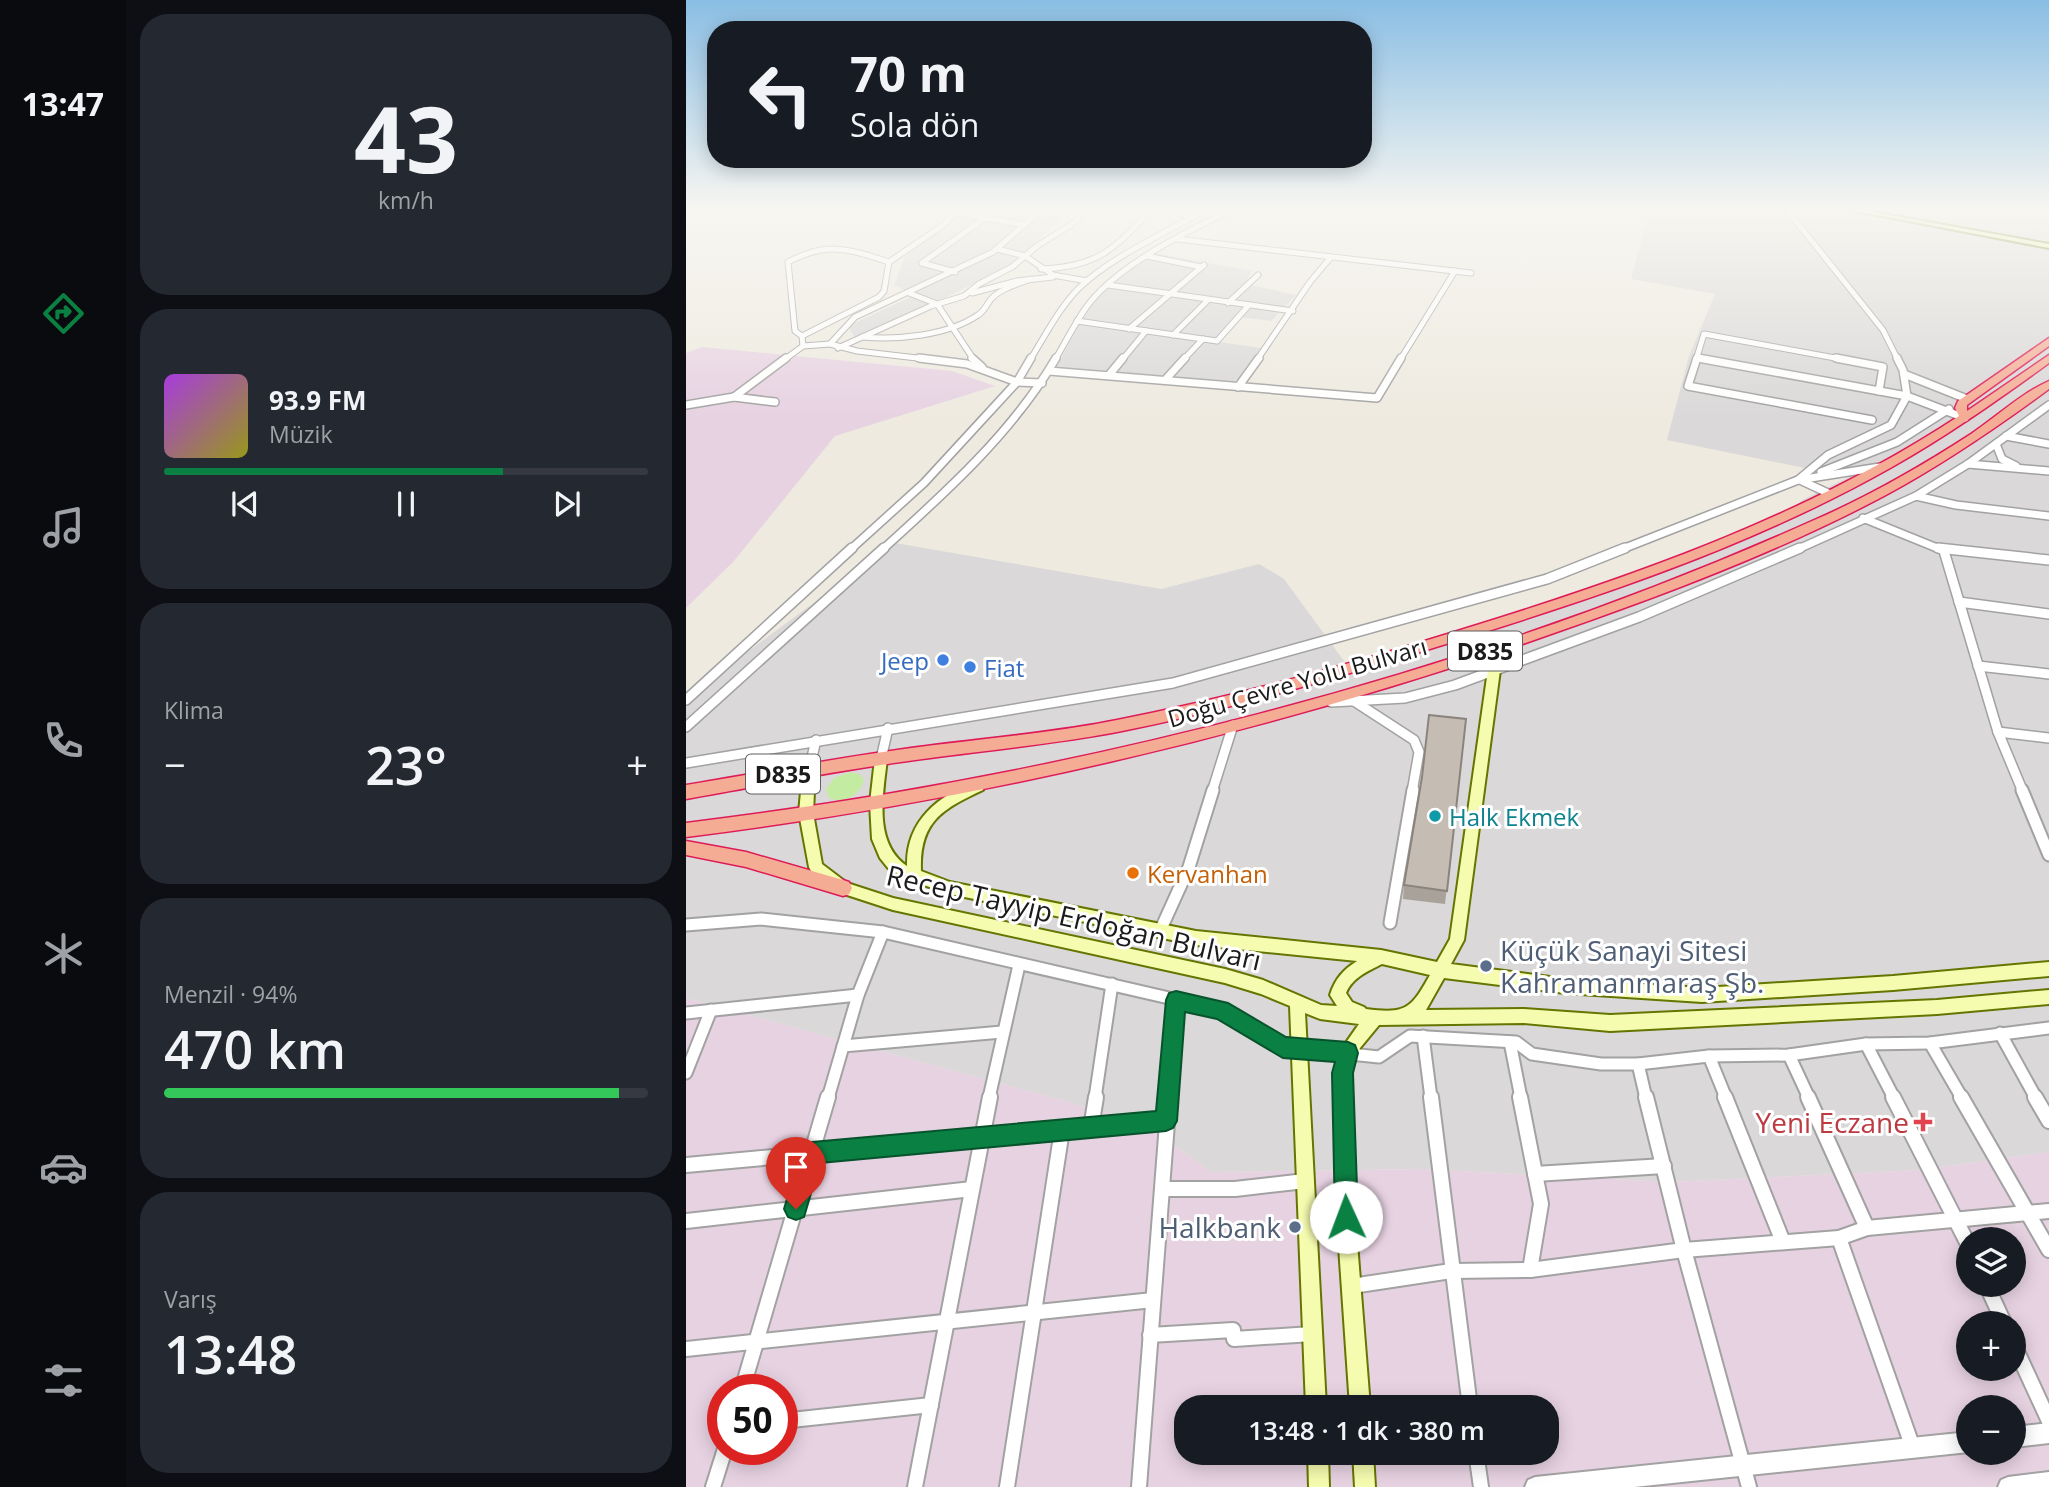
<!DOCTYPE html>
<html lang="tr">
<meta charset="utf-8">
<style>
body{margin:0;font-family:"Open Sans",sans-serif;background:#242831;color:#f1f3f6;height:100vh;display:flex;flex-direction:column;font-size:26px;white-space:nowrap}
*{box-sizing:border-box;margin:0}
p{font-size:23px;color:#9ea1a6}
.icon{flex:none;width:38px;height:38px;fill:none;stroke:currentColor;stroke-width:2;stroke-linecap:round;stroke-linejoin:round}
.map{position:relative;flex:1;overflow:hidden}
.panel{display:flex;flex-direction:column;gap:14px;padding:14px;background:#0d0f14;width:560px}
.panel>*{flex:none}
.top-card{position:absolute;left:21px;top:21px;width:665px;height:147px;border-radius:28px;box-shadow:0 4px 18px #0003;background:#171b24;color:#f1f3f6;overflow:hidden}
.buttons{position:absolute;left:1270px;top:1227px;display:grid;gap:14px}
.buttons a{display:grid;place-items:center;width:70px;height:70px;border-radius:50%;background:#171b24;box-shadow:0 4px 18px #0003;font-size:35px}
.speed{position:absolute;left:21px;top:1374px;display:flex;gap:14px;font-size:35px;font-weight:700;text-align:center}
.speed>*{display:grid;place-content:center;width:91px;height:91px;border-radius:50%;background:#171b24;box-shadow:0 4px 18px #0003;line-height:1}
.speed .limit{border:10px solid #d22;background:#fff;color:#111}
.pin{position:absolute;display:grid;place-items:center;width:60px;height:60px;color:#fff;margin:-72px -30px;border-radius:50% 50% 50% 0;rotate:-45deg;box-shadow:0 0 7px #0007}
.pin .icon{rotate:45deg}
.me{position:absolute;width:77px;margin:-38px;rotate:358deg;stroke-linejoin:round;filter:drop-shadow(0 0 5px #0008)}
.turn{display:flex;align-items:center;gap:24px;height:147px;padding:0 28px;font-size:32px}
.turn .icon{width:91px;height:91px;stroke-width:2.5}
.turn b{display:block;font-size:49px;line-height:60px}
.big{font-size:52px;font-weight:600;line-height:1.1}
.panel .card{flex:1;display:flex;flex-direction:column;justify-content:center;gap:10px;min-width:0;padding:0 24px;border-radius:28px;background:#242831}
.panel .dial{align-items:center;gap:0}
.dial b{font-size:91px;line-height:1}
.song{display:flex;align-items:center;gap:21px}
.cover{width:84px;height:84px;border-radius:10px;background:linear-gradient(135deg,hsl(280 70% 55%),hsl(60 70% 35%))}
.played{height:7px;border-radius:4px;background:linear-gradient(90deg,#0b8043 70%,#363941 70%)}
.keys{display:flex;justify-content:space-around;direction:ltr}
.heat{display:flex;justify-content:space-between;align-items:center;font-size:38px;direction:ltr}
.charge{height:10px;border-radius:5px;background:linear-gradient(90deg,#34c759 94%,#363941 0)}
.trip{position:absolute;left:488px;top:1395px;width:385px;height:70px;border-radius:28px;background:#171b24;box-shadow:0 4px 18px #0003;font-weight:600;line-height:70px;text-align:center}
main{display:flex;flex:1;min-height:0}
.tabs{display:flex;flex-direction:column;width:126px;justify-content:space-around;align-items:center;background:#090b0e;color:#9ea1a6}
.tabs .icon{width:49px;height:49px}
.tabs .active{color:#0b8043}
.tabs b{font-size:32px;color:#f1f3f6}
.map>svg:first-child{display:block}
.residential{fill:#dad8d8}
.industrial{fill:#e7d2e2;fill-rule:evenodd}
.grass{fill:#c4eba2}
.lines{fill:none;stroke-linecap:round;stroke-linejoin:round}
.minor-far4-casing{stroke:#a2a2a2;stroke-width:7}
.minor-far3-casing{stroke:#a2a2a2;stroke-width:10}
.minor-far2-casing{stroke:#a2a2a2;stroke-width:12}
.minor-far1-casing{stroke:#a2a2a2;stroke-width:15}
.minor-casing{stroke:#a2a2a2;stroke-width:18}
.tertiary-casing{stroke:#a2a2a2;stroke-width:4}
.secondary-casing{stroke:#647500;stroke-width:4}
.trunk-casing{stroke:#de1b58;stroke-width:3}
.minor-far4{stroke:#fff;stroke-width:5}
.minor-far3{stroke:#fff;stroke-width:7}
.minor-far2{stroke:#fff;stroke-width:9}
.minor-far1{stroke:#fff;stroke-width:11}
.minor{stroke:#fff;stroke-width:14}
.tertiary{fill:#fff;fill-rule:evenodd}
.secondary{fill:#f6fcaf;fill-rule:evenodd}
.trunk{fill:#f4ac94;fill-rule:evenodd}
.wall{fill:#a9a29a}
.building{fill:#c5bcb3;stroke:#8a847d;stroke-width:2}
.route{fill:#0b8043;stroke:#07532c;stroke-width:2}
.shop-dot{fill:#3f7fe0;stroke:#fff;stroke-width:2.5}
.culture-dot{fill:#0f9aa8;stroke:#fff;stroke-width:2.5}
.food-dot{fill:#e8710a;stroke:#fff;stroke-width:2.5}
.service-dot{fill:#5c6f8a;stroke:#fff;stroke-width:2.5}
.health-dot{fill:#e0444e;stroke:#fff;stroke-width:2.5}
.labels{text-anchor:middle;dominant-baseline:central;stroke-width:6;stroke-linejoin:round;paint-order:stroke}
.shield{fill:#fff;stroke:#5f5f5f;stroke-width:2}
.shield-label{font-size:23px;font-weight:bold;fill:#1b1b1b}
.shop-label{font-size:24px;fill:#366cbe;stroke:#fff;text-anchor:end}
.street-label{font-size:24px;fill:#1b1b1b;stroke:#fff}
.culture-label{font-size:24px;fill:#0d838f;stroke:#fff;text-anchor:start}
.food-label{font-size:24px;fill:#c56008;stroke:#fff;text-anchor:start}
.near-street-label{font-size:28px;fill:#1b1b1b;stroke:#fff}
.near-service-label{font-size:28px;fill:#4e5e75;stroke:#fff;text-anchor:start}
.near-health-label{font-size:28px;fill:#be3a42;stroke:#fff;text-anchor:end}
</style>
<main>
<nav class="tabs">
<b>13:47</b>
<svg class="icon active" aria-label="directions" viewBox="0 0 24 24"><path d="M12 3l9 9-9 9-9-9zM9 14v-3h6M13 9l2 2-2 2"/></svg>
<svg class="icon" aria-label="music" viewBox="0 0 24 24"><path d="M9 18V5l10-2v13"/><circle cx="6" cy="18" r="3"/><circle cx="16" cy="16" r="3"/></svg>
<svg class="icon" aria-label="phone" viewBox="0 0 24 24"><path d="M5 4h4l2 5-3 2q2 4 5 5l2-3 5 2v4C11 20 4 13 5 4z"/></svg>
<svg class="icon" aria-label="climate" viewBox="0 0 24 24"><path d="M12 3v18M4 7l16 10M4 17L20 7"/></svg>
<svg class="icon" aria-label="car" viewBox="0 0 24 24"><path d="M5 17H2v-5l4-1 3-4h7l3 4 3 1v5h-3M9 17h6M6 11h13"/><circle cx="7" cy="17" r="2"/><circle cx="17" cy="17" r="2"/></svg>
<svg class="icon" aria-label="filters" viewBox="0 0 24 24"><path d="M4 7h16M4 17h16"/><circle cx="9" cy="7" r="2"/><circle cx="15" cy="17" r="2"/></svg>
</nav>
<section class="panel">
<div class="card dial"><b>43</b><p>km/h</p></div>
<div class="card">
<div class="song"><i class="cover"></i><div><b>93.9 FM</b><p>Müzik</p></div></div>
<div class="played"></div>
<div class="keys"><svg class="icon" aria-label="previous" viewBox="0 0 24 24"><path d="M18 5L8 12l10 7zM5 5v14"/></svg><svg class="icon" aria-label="pause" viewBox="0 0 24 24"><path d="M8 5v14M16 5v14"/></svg><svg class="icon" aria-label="next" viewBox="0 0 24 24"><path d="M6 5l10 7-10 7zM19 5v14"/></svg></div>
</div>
<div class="card"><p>Klima</p>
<div class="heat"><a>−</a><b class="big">23°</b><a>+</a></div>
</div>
<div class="card"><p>Menzil · 94%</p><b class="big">470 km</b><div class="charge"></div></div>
<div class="card"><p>Varış</p><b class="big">13:48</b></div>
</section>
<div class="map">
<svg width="1363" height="1487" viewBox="0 0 1363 1487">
<rect width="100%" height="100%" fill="#eeeae0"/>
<!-- residential -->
<g class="residential">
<path d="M281,210H383L325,266L170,340L162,326L229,295L208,285L219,257Z"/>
<path d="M964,210H1363V1152L1234,1170L983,1182L737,1169L525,1172L456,1122L0,998V697L209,543L475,589L573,564L598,579L666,672L891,600L1086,524L1118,499L1163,477L981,440L1003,356L1029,294L945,279Z"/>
<path d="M464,252L565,271L560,284L610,295L585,321L554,317L533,342L575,348L554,377L545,383L370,368L404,303Z"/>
</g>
<!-- industrial -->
<g class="industrial">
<path d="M16,347L266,371L309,386L149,436L48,561L0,608V353Z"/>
<path d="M0,998L456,1122L525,1172L737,1169L983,1182L1234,1170L1363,1152V1487H0ZM1283,1239H1328V1284H1283ZM1283,1323H1328V1368H1283ZM37,1390H96V1449H37ZM500,1407H861V1452H500ZM1283,1407H1328V1452H1283Z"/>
</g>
<!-- grass -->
<path class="grass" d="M164,772L173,774L178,780C174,796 158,804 143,798L140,789L148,778Z"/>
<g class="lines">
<defs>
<g id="minor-far4">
<path d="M489,210L505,218"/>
<path d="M1101,210L1197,330L1212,360"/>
<path d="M270,213L339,225"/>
<path d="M491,239L785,273"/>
<path d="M311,249L339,256L367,275L401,281"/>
<path d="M461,256L515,267"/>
<path d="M236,263L310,210"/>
<path d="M236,263L269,272"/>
<path d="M355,269C410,267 429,250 464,210"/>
<path d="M422,285L607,311"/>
<path d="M223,293L251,304L288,360"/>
<path d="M286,293L331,281L367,277"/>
<path d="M542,303L572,275"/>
<path d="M391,321L531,341L563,305"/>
<path d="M443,329L518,265"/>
<path d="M487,335L522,300"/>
<path d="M116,336L109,331L102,262C142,241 162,249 203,262"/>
<path d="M176,337C212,340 261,336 292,315C299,311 301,303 306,298C316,288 332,284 345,279"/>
<path d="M117,346L116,336L193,297L198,291L203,262L256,226L272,210"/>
<path d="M152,348L245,306L278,296L293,284L326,267L351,246L383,226L392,219L396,210"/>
<path d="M1010,358L1022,360"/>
<path d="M98,360L117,346L144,344"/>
<path d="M248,360L171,351L144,344L169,317L307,252L355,210"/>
<path d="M344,360C359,336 373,308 393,288C426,256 480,233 519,210"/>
<path d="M369,360C379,343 388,325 399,309C428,267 501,231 546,210"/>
<path d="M436,360L460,331"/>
<path d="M497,360L517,339"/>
<path d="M571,360L624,282L645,257"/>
<path d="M714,360L769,271"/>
<path d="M1010,360L1018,334L1160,360"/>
</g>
<g id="minor-far3">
<path d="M233,358L281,364L331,382L356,383"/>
<path d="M286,358L296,367"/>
<path d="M1011,358L1002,386L1186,420"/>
<path d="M1012,358L1221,396L1279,418"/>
<path d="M1150,358L1197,367L1193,391"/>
<path d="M363,371L691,398L715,358"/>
<path d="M1218,374L1281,399"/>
<path d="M423,375L437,358"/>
<path d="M480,379L499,358"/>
<path d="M552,387L573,358"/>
<path d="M48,397L89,402"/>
<path d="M0,405L48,397L100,358"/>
<path d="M1320,436L1363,444"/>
<path d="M1310,444L1316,459L1330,466"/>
<path d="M1282,464L1363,471"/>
<path d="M1135,472L1211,442L1263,409"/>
<path d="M1112,480L1142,455L1205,425L1221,396L1217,370L1211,358"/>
<path d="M1116,481L1144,494"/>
<path d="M1230,496L1270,505L1363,516"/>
<path d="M1177,518L1256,550"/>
<path d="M164,550L238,483L331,382L345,358"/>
<path d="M196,550C259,493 327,432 370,358"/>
<path d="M934,550L1112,480L1194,467"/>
<path d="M1110,550L1230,496L1282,464L1363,405"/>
</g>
<g id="minor-far2">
<path d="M1252,548L1363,560"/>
<path d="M1258,551L1312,732L1337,792"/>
<path d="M1273,602L1363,614"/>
<path d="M1292,666L1363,674"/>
<path d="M0,700L166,548"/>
<path d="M668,701L728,740L733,752L726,792"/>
<path d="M645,702L719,698L769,685L953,617L1114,548"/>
<path d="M0,727L198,548"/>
<path d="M1312,732L1363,738"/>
<path d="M195,759L202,728"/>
<path d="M0,763L487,683L861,579L939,548"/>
<path d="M123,770L130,740"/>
<path d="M526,792L547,725"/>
</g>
<g id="minor-far1">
<path d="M1336,790L1363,855"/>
<path d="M704,923L727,790"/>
<path d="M0,925L75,919L197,932L535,1010L597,1047L693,1057L724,1036L830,1042L846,1054L915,1064H952L1023,1056L1103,1055L1180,1044L1244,1043L1363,1028"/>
<path d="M474,931L503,867L527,790"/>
<path d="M0,1013L172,995"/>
<path d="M1314,1033L1350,1098"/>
<path d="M737,1036L745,1098"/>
<path d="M824,1042L835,1098"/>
<path d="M1244,1043L1276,1098"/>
<path d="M1180,1044L1208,1098"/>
<path d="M157,1046L316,1032"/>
<path d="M1103,1055L1123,1098"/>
<path d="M1023,1056L1040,1098"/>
<path d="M952,1064L960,1098"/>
<path d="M0,1073L25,1010"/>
<path d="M142,1098L172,995L197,932"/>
<path d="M303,1098L333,965"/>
<path d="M409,1098L426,984"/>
<path d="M483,1098L490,1000"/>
</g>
<g id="minor">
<path d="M745,1097L784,1407"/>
<path d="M834,1097L855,1204L844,1270"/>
<path d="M960,1097L998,1250L1063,1487"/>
<path d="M1039,1097L1097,1242"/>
<path d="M1122,1097L1181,1228"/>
<path d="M1207,1097L1283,1246"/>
<path d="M1275,1097L1363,1250"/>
<path d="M1349,1097L1363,1121"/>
<path d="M405,1128L410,1097"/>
<path d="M0,1165L480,1121"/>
<path d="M849,1174L978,1166"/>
<path d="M476,1189H549L619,1181"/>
<path d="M0,1221L286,1189"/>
<path d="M1153,1238L1227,1448"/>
<path d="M1300,1284L1318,1323"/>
<path d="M666,1286L765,1271L844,1270L998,1250L1153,1238L1181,1228L1363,1211"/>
<path d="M464,1335L547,1330L548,1339L626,1334"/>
<path d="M1328,1345L1363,1421"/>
<path d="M0,1349L467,1300"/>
<path d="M56,1390L142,1097"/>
<path d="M96,1421L245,1405"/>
<path d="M790,1452L795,1487"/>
<path d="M27,1487L39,1449"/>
<path d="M229,1487L304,1097"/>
<path d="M321,1487L376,1130"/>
<path d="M453,1487L483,1097"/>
</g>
<g id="tertiary">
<path d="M1363,1423V1443L1328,1447V1427Z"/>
<path d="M1283,1432V1452L948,1487H839L842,1480L849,1477Z"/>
<path d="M1363,1472V1487H1312L1315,1480L1322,1477Z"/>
</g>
<g id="secondary">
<path d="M1165,210H1176L1363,244V248Z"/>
<path d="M808,666L814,670L778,940L765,964L879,979L1016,988L1207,976L1363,962V976L1207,990L1016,1002L879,993L758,978L740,1010L838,1009L924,1015L1251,1000L1363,990V1004L1251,1014L924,1031L838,1023L693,1025L674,1048L664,1073L669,1217L684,1407H664L651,1217L648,1073L659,1044L673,1024L634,1019L619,1013L640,1407H620L604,1006L575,994L539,983L207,910L152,892L125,871L123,867L113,813L117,770L119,766H127L129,770L127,813L136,864L161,883L207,898L539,969L577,980L635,1005L651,1006L644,995C649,979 657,970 671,961L510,945L264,894L223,880L202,868L194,858L186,839L184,803L189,759L191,756H199L201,759C197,794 187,843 221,866C220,821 252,795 292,781L297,782L298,786L297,790C256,809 233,822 235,871L264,882L510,931L695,950L751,962L764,939L802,670ZM696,964L744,975C725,1009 720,1014 680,1009L678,1007L666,1002L660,993C666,978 682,971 696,964Z"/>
<path d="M622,1452H642L643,1487H623Z"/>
<path d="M667,1452H687L689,1487H669Z"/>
</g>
<g id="trunk">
<path d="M1363,338V346L1281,405V411L1363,355V363C1312,400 1261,436 1206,467C1063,548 904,600 747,648C643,680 538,711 431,732C362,745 292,751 222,761C148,771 74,786 0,799V785C73,773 145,759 218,749C289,739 361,734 431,720C554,696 675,661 794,624C960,572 1126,513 1273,416L1269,408L1272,401Z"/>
<path d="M1363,381V389C1310,428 1256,465 1198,496C1081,558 953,604 828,647C559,738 282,802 0,837V823C380,777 776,678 1126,521C1182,497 1234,467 1285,434C1310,417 1336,393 1363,381Z"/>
<path d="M0,841L60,852L157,880L163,882L166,888L163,894L157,896L60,867L0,855Z"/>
</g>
</defs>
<!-- minor-far4 casing -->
<use href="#minor-far4" class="minor-far4-casing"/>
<!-- minor-far3 casing -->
<use href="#minor-far3" class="minor-far3-casing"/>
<!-- minor-far2 casing -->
<use href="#minor-far2" class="minor-far2-casing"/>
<!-- minor-far1 casing -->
<use href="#minor-far1" class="minor-far1-casing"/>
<!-- minor casing -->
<use href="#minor" class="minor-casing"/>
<!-- tertiary casing -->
<use href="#tertiary" class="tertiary-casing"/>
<!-- secondary casing -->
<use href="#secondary" class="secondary-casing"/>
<!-- trunk casing -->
<use href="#trunk" class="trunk-casing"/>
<!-- minor-far4 -->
<use href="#minor-far4" class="minor-far4"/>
<!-- minor-far3 -->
<use href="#minor-far3" class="minor-far3"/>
<!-- minor-far2 -->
<use href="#minor-far2" class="minor-far2"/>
<!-- minor-far1 -->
<use href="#minor-far1" class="minor-far1"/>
<!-- minor -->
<use href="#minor" class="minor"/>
<!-- tertiary -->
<use href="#tertiary" class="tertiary"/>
<!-- secondary -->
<use href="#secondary" class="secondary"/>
<!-- trunk -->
<use href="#trunk" class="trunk"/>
</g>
<!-- wall -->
<path class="wall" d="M780,719L759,904L717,899L718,885Z"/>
<!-- building -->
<path class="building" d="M743,715L780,719L761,891L718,885L736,777Z"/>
<!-- sky -->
<linearGradient id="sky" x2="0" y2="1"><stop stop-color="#8abee4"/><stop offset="0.5" stop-color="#f7f6f1"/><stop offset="1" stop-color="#f7f6f1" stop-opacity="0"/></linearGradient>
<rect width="1363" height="418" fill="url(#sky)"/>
<!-- route -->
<path class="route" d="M490,991L542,1003L600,1037L662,1042L669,1045L672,1053L667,1073L672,1217L668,1225L660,1229L652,1225L649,1217L646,1073L649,1062L597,1058L531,1019L499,1012L491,1121L487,1128L480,1131L134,1163L118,1217L110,1220L102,1217L98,1209L115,1153L118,1145L126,1142L470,1111L480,1000L483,993Z"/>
<!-- markers -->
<g class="shop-dot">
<circle cx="257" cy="660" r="7"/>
<circle cx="284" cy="667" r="7"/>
</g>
<circle class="culture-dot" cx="749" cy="816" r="7"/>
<circle class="food-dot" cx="447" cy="873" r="7"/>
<g class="service-dot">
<circle cx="800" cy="966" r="7"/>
<circle cx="609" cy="1227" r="7"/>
</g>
<path class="health-dot" d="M1233.5 1111.5h7v7h7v7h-7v7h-7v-7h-7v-7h7z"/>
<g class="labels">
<!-- shield labels -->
<g class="shield">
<rect x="762" y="631.5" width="74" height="39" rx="5"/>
<rect x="60" y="754.5" width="74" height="39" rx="5"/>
</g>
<g class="shield-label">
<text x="799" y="651">D835</text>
<text x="97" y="774">D835</text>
</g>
<!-- shop labels -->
<g class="shop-label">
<text x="243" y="660">Jeep</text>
<text x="298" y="667" text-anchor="start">Fiat</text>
</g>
<!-- street labels -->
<g class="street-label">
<text transform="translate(611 682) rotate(-16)">Doğu Çevre Yolu Bulvarı</text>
</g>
<!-- culture labels -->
<g class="culture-label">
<text x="763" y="816">Halk Ekmek</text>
</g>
<!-- food labels -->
<g class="food-label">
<text x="461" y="873">Kervanhan</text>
</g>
<!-- near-street labels -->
<g class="near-street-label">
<text transform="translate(388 917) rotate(13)">Recep Tayyip Erdoğan Bulvarı</text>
</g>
<!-- near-service labels -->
<g class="near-service-label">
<text x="814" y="950">Küçük Sanayi Sitesi<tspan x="814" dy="32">Kahramanmaraş Şb.</tspan></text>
<text x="595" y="1227" text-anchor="end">Halkbank</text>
</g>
<!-- near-health labels -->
<g class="near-health-label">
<text x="1223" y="1122">Yeni Eczane</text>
</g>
</g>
</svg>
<div class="buttons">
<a><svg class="icon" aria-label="layers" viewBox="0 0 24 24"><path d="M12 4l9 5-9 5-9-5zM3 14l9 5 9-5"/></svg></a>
<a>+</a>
<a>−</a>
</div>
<div class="speed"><div class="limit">50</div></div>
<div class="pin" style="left:110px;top:1209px;background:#d93025"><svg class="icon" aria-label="arrive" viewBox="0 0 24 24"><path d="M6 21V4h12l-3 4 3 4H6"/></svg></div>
<svg class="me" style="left:660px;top:1217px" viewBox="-20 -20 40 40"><circle r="19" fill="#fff"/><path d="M0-13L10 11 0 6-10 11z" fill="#0b8043"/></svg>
<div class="trip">13:48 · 1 dk · 380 m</div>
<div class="top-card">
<div class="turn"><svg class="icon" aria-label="left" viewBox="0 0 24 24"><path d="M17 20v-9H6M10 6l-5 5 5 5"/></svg><div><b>70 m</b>Sola dön</div></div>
</div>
</div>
</main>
